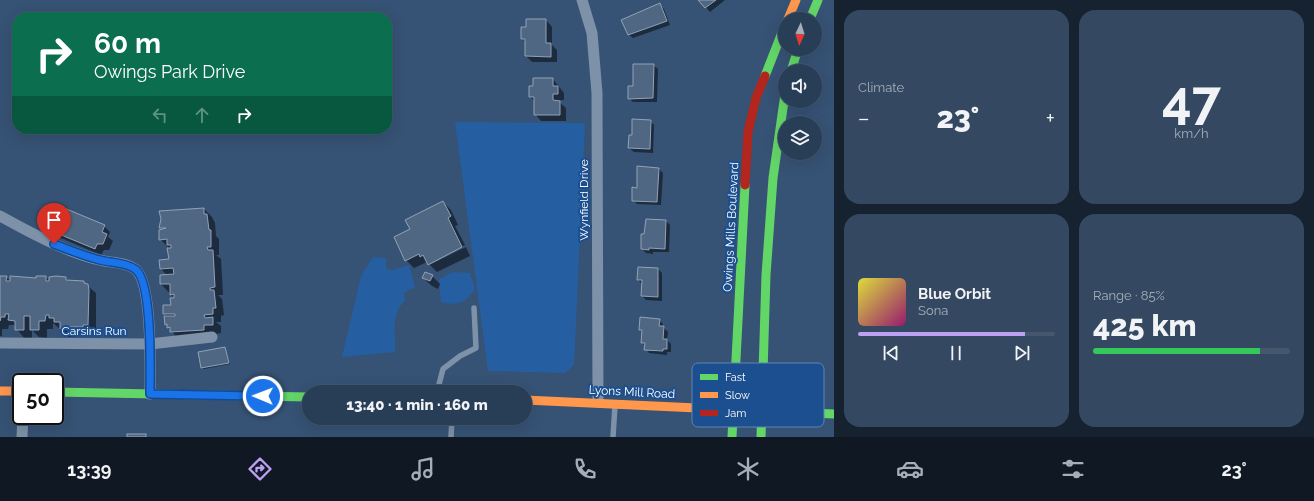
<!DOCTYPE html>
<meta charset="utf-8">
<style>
body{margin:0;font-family:Raleway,sans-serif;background:#344961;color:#f1f3f6;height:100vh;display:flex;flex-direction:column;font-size:15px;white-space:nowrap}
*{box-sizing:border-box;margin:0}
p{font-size:13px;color:#a5aeba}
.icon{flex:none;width:22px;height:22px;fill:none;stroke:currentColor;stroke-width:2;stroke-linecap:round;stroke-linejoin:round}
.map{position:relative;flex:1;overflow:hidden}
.drawer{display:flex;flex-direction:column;gap:10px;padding:10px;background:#162230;width:480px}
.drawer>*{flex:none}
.hud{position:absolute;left:12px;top:12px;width:380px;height:122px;border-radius:16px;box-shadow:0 4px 16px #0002,0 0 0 1px #44576d;background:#0b6e4f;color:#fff;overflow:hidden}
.needle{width:26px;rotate:184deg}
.controls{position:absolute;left:778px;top:12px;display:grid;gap:8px}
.controls a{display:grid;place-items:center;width:44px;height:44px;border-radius:50%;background:#283e57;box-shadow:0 4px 16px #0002,0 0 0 1px #44576d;font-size:20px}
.speed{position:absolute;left:12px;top:373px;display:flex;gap:8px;font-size:20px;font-weight:700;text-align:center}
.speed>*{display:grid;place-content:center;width:52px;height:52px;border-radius:50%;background:#283e57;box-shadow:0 4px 16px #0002,0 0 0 1px #44576d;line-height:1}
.speed .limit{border:2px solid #111;border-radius:6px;background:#fff;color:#111}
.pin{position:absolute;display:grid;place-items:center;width:34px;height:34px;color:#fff;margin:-41px -17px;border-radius:50% 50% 50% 0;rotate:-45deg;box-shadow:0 0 4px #0007}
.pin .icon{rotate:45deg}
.me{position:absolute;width:44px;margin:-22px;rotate:271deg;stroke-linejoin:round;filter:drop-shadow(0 0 3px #0008)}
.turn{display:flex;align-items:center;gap:14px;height:84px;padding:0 16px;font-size:18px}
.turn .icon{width:52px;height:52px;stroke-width:2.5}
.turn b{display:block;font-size:28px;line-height:34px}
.lanes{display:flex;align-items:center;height:38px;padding:0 16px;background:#0003;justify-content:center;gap:20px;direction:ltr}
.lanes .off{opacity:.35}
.big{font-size:30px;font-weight:800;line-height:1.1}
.drawer .tile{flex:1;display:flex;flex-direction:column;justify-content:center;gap:6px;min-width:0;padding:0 14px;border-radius:16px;background:#344961}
.drawer .dial{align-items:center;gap:0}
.dial b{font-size:52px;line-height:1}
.song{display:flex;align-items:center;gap:12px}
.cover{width:48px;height:48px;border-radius:6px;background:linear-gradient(135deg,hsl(60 70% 55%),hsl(320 70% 35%))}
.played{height:4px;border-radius:2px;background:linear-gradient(90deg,#bca0f2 85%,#44576d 85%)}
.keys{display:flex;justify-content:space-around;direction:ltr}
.heat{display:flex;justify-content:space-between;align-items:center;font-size:22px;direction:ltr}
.charge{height:6px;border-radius:3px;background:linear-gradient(90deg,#34c759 85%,#44576d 0)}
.drawer .tiles{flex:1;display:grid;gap:10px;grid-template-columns:repeat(2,1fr)}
.trip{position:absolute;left:302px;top:385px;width:230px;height:40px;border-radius:20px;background:#283e57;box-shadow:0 4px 16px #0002,0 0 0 1px #44576d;font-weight:800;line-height:40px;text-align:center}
.menu{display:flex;height:64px;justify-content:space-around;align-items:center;background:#101923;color:#a5aeba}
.menu .icon{width:28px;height:28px}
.menu .on{color:#bca0f2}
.menu b{font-size:18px;color:#f1f3f6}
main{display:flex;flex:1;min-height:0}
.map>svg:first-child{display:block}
.green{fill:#265fa1}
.shadow{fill:#0007}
.building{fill:#506783;stroke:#92a2b6}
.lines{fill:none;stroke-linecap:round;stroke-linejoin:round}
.lane{stroke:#7d92a8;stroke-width:5.5}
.street{stroke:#7d92a8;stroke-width:11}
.fast{stroke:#63d668;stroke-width:9}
.slow{stroke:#ff974d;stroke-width:9}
.jam{stroke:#b3261e;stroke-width:9}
.route-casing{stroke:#114b97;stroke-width:10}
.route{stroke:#1a73e8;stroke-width:7}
.labels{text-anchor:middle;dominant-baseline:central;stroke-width:4;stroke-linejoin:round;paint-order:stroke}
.street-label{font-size:12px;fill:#fff;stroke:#1b4f8f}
.key{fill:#1b4f8f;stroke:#5f84b1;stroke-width:1}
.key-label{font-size:11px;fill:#fff}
</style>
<main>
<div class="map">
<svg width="834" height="437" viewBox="0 0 834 437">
<rect width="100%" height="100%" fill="#365274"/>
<!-- green -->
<g class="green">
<path d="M455,122L585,123L574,365L565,373L488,371Z"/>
<path d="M373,257L386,258V269L393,270L409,265L415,287L404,293L405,301C390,313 396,336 395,352L342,357L361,276Z"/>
<path d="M453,272L470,273L475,289C465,303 459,306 441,302L439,279Z"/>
</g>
<!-- shadow -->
<g class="shadow">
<path d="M700,0H725L710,12Z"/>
<path d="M660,5L664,9L670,25L633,38L628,34Z"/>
<path d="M546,20L552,27V45L557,50V62H532L526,56V43L522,38L527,28Z"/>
<path d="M653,65L658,69L657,102H633L629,98L634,87Z"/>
<path d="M553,79L564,93V100H559V102L566,108V121H541L535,114V101L530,97L534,87Z"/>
<path d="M650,121L654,125L653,153L634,152L629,148L633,136Z"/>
<path d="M659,169L663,173L661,205L637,204L633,200L638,189Z"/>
<path d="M443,202L451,210L458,225L455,226L465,245L429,263L431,264L466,247L470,256L437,272L427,262L414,268L406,260L411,230Z"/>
<path d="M204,209L212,217L215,223L216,236L219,239V255H216L221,259L223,295H218L222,299L224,315L221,316V322H216L221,326V333L179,340L168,327L166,324L167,317L164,314L175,299L161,284L167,275L161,269L170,260V249L160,239L163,230L160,227Z"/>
<path d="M61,217L104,226L110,232L108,237L113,241L109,250H104L101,255L61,238L55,232L57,228L54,225Z"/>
<path d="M666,221L670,225L669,252H653V254L646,253L642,249L645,235Z"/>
<path d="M658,269L662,273V301L646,300L642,296V284L638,280Z"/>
<path d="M432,276L440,284L438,289L432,286L423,278Z"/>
<path d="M0,277H6L11,281L46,277L50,282L66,278L69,281L83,282L96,293V333L91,332V335H78V337H69L53,323V329H47V338L39,337L32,330V338H24L13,324V325H9L8,329H2V336H0Z"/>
<path d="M659,320L663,324V327L668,332L667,340L671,344V352H667V355L649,353L642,342L643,332L640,330Z"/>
<path d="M225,348L230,364L204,369L202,368Z"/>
</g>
<!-- building -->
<g class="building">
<path d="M698,0H716L705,8Z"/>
<path d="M660,3L667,21L628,35L621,20Z"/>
<path d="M526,19H546V43H551V57L525,56V39H521V27H526Z"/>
<path d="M633,64H654L653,98L628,99V86H633Z"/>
<path d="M533,78H553V86H558V94H553V100L560,101V115H534V97H529V86H533Z"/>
<path d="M632,119L651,120L650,149L628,148L629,135H632Z"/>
<path d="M637,166L659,168L657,202L632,201V187L637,188Z"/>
<path d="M443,201L451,216L448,218L462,247L428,265L423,255L420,257L419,254L405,261L394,237L410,229L405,220Z"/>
<path d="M64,208L105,225L102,232L107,234L103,244H97L95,249L54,232L56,227L53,226V223H51L55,213L61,216Z"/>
<path d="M204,208V214H207L209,230H211V247H207L208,250H213L215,287L210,288V290H214L216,308H213V314L204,315L205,318L213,317V325H204V330L170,332V327L167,328V324L165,325L164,316H175V314H163V305H171L170,298H174V294L170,295V284H160V275L174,274L173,268L160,269L159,260L169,259L167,248H171V245H167V239L159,240V230L166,228H159L161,219L159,211Z"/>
<path d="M646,219L666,220L665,249L649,248V250L641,249V234H644Z"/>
<path d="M638,267L658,268V297L641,296L642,280H637Z"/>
<path d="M425,272L433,275L430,281L422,278Z"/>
<path d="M0,276H7L6,281H10V276L36,278V276H46V281H49V277L56,276L66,277V280L84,281V283L88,284L89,290L88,325H83V327H70V330L60,329V322H54V318H49V315H46L45,321H39V330H30V316H24V330H15V321L8,320L9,314H5V317H1L0,321Z"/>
<path d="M640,317L660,319L659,326H664L663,339H667V349H663V351L644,350L645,343H641L642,330H639Z"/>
<path d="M225,347L229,363L201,368L198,352Z"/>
<rect x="127" y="434" width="19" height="3"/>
</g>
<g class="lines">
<!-- lane -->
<g class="lane">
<path d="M437,392L443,369L460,356L476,348L474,308"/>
<path d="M451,437L452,418"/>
<path d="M613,437L615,405"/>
</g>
<!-- street -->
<g class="street">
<path d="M582,0L592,33L597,93L598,402"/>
<path d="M0,216C24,229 48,243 74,252C82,255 91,258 100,260C111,263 126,262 135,269C153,282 150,372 150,394"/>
<path d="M0,343L150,344L212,337"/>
<path d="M22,437L23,416"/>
</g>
<!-- fast -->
<g class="fast">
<path d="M810,19L818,0"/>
<path d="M791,71L798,49"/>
<path d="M765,76L785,25"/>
<path d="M55,392L309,397"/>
<path d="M740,410L834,414"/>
<path d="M732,437L745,185"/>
<path d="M761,437L766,275L773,178L785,94"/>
</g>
<!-- slow -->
<g class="slow">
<path d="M788,19L796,0"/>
<path d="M0,391H21"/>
<path d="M525,400L740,410"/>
</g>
<!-- jam -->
<path class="jam" d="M745,185L748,132L756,98L765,76"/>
</g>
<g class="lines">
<defs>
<path id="route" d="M54,244C69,250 84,256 100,260C111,263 125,262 135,269C153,281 150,372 150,394L263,396"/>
</defs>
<!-- route casing -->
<use href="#route" class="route-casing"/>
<!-- route -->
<use href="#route" class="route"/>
</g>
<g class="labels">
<!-- street labels -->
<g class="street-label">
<text transform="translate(584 200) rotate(-90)">Wynfield Drive</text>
<text transform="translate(731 227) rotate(-87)">Owings Mills Boulevard</text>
<text x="94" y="331">Carsins Run</text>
<text transform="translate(632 392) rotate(3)">Lyons Mill Road</text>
</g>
</g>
<!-- legend -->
<rect x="692" y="363" width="132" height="64" rx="6" class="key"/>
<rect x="700" y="374" width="18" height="6" fill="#63d668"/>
<rect x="700" y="392" width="18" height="6" fill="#ff974d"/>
<rect x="700" y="410" width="18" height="6" fill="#b3261e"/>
<g class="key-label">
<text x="725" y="381">Fast</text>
<text x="725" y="399">Slow</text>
<text x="725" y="417">Jam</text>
</g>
</svg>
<div class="controls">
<a><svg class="needle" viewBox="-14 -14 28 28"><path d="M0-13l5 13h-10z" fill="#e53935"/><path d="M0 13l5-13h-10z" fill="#a5aeba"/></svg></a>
<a><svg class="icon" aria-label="sound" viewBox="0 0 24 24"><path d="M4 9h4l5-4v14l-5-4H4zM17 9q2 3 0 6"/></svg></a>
<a><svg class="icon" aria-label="layers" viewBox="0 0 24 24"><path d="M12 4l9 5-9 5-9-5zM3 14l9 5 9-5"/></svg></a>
</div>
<div class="speed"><div class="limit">50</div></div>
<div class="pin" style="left:54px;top:244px;background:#d93025"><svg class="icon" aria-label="arrive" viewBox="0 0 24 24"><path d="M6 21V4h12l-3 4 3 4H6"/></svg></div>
<svg class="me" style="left:263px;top:396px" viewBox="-20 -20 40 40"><circle r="17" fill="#1a73e8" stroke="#fff" stroke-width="3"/><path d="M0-11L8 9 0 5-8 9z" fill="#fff"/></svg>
<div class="trip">13:40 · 1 min · 160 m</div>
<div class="hud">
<div class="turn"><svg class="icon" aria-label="right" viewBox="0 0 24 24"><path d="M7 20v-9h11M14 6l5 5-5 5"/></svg><div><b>60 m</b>Owings Park Drive</div></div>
<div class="lanes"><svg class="icon off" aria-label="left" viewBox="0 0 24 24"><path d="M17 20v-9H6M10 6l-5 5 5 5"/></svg><svg class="icon off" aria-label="ahead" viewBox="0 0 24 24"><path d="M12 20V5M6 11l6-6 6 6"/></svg><svg class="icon" aria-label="right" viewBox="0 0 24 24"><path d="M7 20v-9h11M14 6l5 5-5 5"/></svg></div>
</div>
</div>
<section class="drawer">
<div class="tiles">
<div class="tile"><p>Climate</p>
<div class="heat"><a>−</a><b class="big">23°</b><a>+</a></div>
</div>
<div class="tile dial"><b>47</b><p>km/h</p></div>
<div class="tile">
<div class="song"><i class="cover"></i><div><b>Blue Orbit</b><p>Sona</p></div></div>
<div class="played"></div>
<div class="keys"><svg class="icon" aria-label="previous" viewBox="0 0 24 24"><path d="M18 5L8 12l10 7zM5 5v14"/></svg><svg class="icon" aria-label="pause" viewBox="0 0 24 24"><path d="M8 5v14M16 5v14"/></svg><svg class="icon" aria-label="next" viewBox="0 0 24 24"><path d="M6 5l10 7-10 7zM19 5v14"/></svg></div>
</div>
<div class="tile"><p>Range · 85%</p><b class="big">425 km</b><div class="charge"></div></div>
</div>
</section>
</main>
<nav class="menu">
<b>13:39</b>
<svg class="icon on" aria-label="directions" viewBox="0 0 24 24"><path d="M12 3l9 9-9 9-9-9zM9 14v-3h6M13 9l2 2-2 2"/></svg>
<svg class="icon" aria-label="music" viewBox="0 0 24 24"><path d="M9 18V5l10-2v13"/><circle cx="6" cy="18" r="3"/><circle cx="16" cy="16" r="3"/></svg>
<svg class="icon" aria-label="phone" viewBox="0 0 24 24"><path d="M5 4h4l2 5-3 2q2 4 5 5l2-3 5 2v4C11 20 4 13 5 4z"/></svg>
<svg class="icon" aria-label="climate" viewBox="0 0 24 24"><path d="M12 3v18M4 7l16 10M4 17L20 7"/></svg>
<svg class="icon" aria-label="car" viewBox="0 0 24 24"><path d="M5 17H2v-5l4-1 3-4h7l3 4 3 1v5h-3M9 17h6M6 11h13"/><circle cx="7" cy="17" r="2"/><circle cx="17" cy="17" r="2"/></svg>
<svg class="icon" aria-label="filters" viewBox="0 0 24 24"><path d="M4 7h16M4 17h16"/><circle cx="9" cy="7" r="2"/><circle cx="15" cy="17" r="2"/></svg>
<b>23°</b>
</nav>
